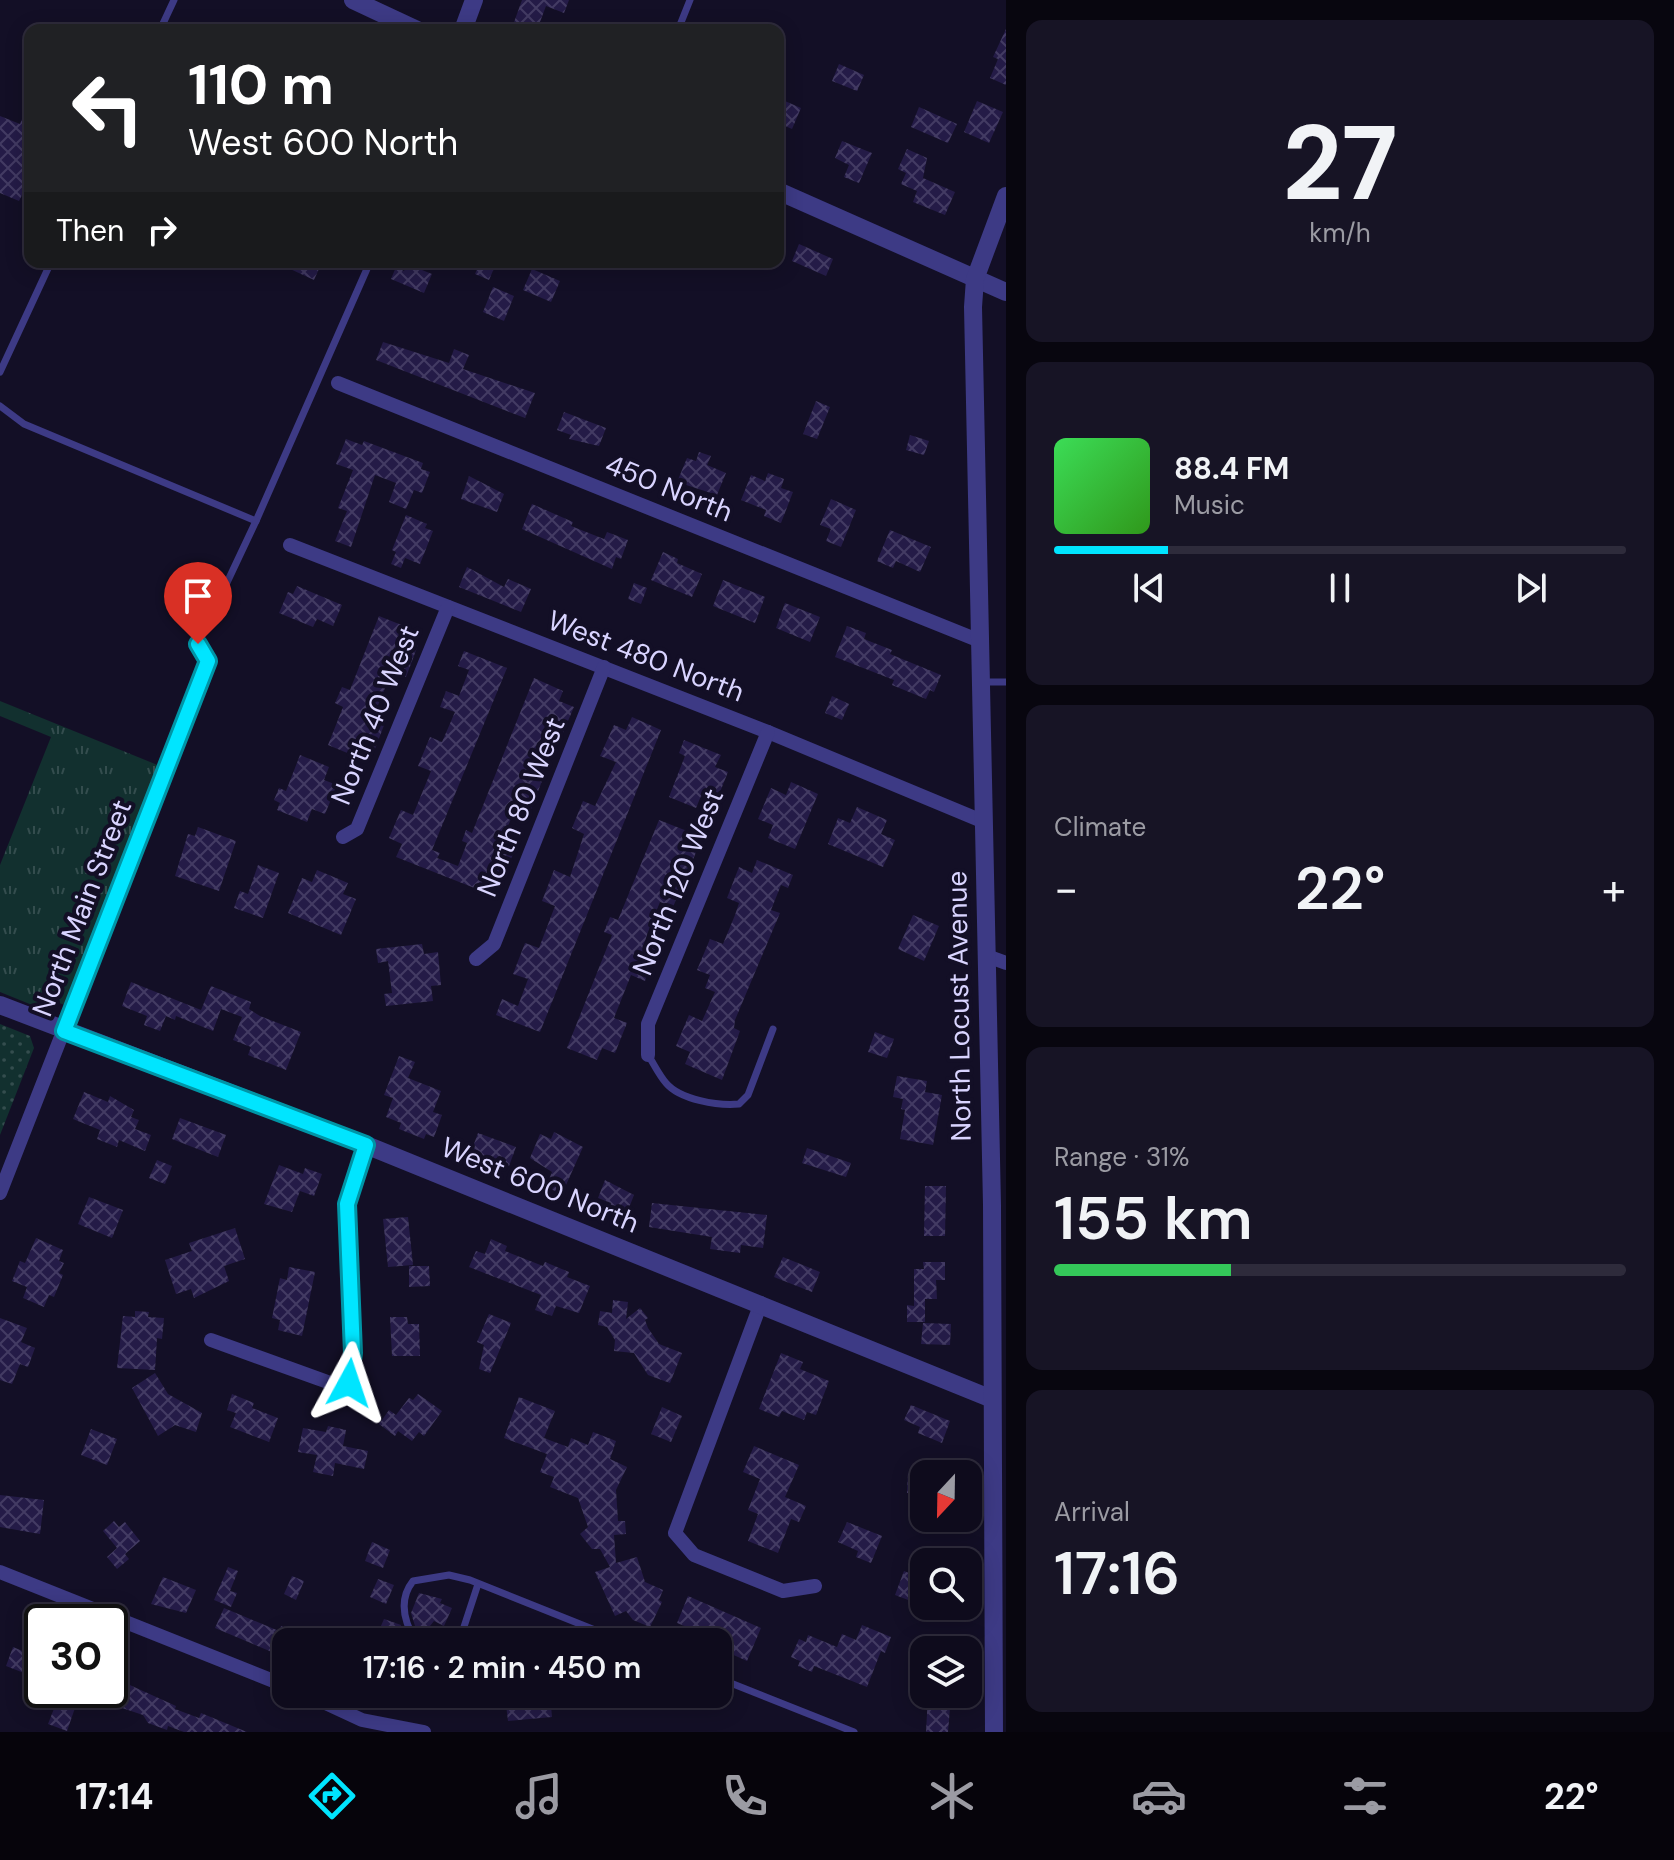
<!DOCTYPE html>
<meta charset="utf-8">
<style>
body{margin:0;font-family:"DM Sans",sans-serif;background:#171425;color:#f1f3f6;height:100vh;display:flex;flex-direction:column;font-size:30px;white-space:nowrap}
*{box-sizing:border-box;margin:0}
p{font-size:26px;color:#9b9ba3}
.icon{flex:none;width:44px;height:44px;fill:none;stroke:currentColor;stroke-width:2;stroke-linecap:round;stroke-linejoin:round}
.map{position:relative;flex:1;overflow:hidden}
.drawer{display:flex;flex-direction:column;gap:20px;padding:20px;background:#08060f;width:668px}
.drawer>*{flex:none}
.hud{position:absolute;left:24px;top:24px;width:760px;height:244px;border-radius:16px;box-shadow:0 4px 20px #0003,0 0 0 2px #2e2b3b;background:#202124;color:#fff;overflow:hidden}
.needle{width:52px;rotate:202deg}
.buttons{position:absolute;left:910px;top:1460px;display:grid;gap:16px}
.buttons a{display:grid;place-items:center;width:72px;height:72px;border-radius:16px;background:#0e0b1c;box-shadow:0 4px 20px #0003,0 0 0 2px #2e2b3b;font-size:40px}
.speed{position:absolute;left:24px;top:1604px;display:flex;gap:16px;font-size:40px;font-weight:700;text-align:center}
.speed>*{display:grid;place-content:center;width:104px;height:104px;border-radius:50%;background:#0e0b1c;box-shadow:0 4px 20px #0003,0 0 0 2px #2e2b3b;line-height:1}
.speed .limit{border:4px solid #111;border-radius:12px;background:#fff;color:#111}
.pin{position:absolute;display:grid;place-items:center;width:68px;height:68px;color:#fff;margin:-82px -34px;border-radius:50% 50% 50% 0;rotate:-45deg;box-shadow:0 0 8px #0007}
.pin .icon{rotate:45deg}
.me{position:absolute;width:88px;margin:-44px;rotate:5deg;stroke-linejoin:round;filter:drop-shadow(0 0 6px #0008)}
.turn{display:flex;align-items:center;gap:28px;height:168px;padding:0 32px;font-size:36px}
.turn .icon{width:104px;height:104px;stroke-width:2.5}
.turn b{display:block;font-size:56px;line-height:68px}
.then{display:flex;align-items:center;height:76px;padding:0 32px;background:#0003;gap:16px;font-size:30px}
.big{font-size:60px;font-weight:600;line-height:1.1}
.drawer .widget{flex:1;display:flex;flex-direction:column;justify-content:center;gap:12px;min-width:0;padding:0 28px;border-radius:16px;background:#171425}
.drawer .dial{align-items:center;gap:0}
.dial b{font-size:104px;line-height:1}
.song{display:flex;align-items:center;gap:24px}
.cover{width:96px;height:96px;border-radius:12px;background:linear-gradient(135deg,hsl(130 70% 55%),hsl(110 70% 35%))}
.played{height:8px;border-radius:4px;background:linear-gradient(90deg,#00e5ff 20%,#2e2b3b 20%)}
.keys{display:flex;justify-content:space-around;direction:ltr}
.heat{display:flex;justify-content:space-between;align-items:center;font-size:44px;direction:ltr}
.charge{height:12px;border-radius:6px;background:linear-gradient(90deg,#34c759 31%,#2e2b3b 0)}
.trip{position:absolute;left:272px;top:1628px;width:460px;height:80px;border-radius:16px;background:#0e0b1c;box-shadow:0 4px 20px #0003,0 0 0 2px #2e2b3b;font-weight:600;line-height:80px;text-align:center}
.dock{display:flex;height:128px;justify-content:space-around;align-items:center;background:#06040b;color:#9b9ba3}
.dock .icon{width:56px;height:56px}
.dock .on{color:#00e5ff}
.dock b{font-size:36px;color:#f1f3f6}
main{display:flex;flex:1;min-height:0}
.map>svg:first-child{display:block}
.grass{fill:url(#grass-tufts)}
.park{fill:url(#park-dots)}
.building{fill:url(#building-cross-hatch)}
.lines{fill:none;stroke-linecap:round;stroke-linejoin:round}
.service{stroke:#3d3a85;stroke-width:7}
.minor{stroke:#3d3a85;stroke-width:14}
.tertiary{stroke:#3d3a85;stroke-width:18}
.route-casing{stroke:#0095a6;stroke-width:20}
.route{stroke:#00e5ff;stroke-width:14}
.labels{text-anchor:middle;dominant-baseline:central;stroke-width:8;stroke-linejoin:round;paint-order:stroke}
.street-label{font-size:28px;fill:#d9d4ff;stroke:#130f26}
</style>
<main>
<div class="map">
<svg width="1006" height="1732" viewBox="0 0 1006 1732">
<defs>
<pattern id="grass-tufts" width="24" height="20" patternUnits="userSpaceOnUse" patternTransform="scale(2)"><rect width="24" height="20" fill="#12302f"/><path d="M3 7l-1-3M5 7V3M7 7l1-3M15 17l-1-3M17 17v-4M19 17l1-3" fill="none" stroke="#344d4e"/></pattern>
<pattern id="park-dots" width="8" height="8" patternUnits="userSpaceOnUse" patternTransform="scale(2)"><rect width="8" height="8" fill="#12302f"/><path d="M2 2h.1M6 6h.1" fill="none" stroke="#344d4e" stroke-width="1.8" stroke-linecap="round"/></pattern>
<pattern id="building-cross-hatch" width="8" height="8" patternUnits="userSpaceOnUse" patternTransform="scale(2)"><rect width="8" height="8" fill="#241b47"/><path d="M0 0l8 8M0 8l8-8" fill="none" stroke="#433b63"/></pattern>
</defs>
<rect width="100%" height="100%" fill="#130f26"/>
<!-- grass -->
<path class="grass" d="M0,701L160,766L68,1006L56,1002L52,1008L42,1009L0,992V865L51,737L0,716Z"/>
<!-- park -->
<path class="park" d="M0,1024L30,1036L34,1048L0,1135Z"/>
<!-- building -->
<g class="building">
<path d="M522,0H569L564,13L546,6L537,30L513,25Z"/>
<path d="M1006,29V85L990,78L998,59L993,57Z"/>
<path d="M839,64L864,75L857,91L832,81Z"/>
<path d="M778,98L801,108L792,129L778,123Z"/>
<path d="M30,100V196L23,193L19,201L0,193V116L20,124Z"/>
<path d="M977,101L1003,112L989,143L964,132Z"/>
<path d="M919,107L957,124L948,143L911,127Z"/>
<path d="M842,141L872,153L859,183L844,177L849,165L835,158Z"/>
<path d="M907,149L927,158L923,178L955,192L945,215L913,202L917,191L901,184L906,173L898,169Z"/>
<path d="M799,244L833,259L826,276L792,261Z"/>
<path d="M275,262H322L314,280Z"/>
<path d="M480,262L495,266L489,280L475,274Z"/>
<path d="M407,264L432,274L424,293L391,279L396,267L404,271Z"/>
<path d="M532,269L560,281L551,302L523,290Z"/>
<path d="M493,287L514,296L504,321L483,312Z"/>
<path d="M383,342L449,363L454,349L469,355L463,369L535,393L525,418L376,360Z"/>
<path d="M816,401L830,407L817,439L803,434Z"/>
<path d="M564,412L606,428L599,446L569,439L571,435L557,430Z"/>
<path d="M910,435L929,441L924,455L906,450Z"/>
<path d="M346,439L362,445L364,441L423,463L421,469L430,472L422,493L414,490L406,509L389,502L396,483L375,475L351,547L335,541L347,511L338,508L353,470L336,464Z"/>
<path d="M699,452L711,456L707,465L726,473L717,495L677,482L687,458L696,461Z"/>
<path d="M768,473L784,479L781,488L793,492L781,523L764,516L766,510L741,500L751,475L765,481Z"/>
<path d="M469,476L504,494L497,512L461,499Z"/>
<path d="M831,499L856,510L841,547L826,541L831,529L820,525Z"/>
<path d="M532,504L573,522L571,526L604,539L607,532L628,540L621,559L616,557L612,569L522,529Z"/>
<path d="M406,515L427,524L425,528L433,531L420,564L405,558L401,568L391,564L396,552L392,550Z"/>
<path d="M890,530L931,547L920,572L896,561L893,568L877,561Z"/>
<path d="M663,552L678,559L677,563L702,574L692,597L651,580Z"/>
<path d="M467,567L504,587L508,579L531,589L521,612L459,587Z"/>
<path d="M723,580L765,597L755,623L713,606Z"/>
<path d="M634,583L647,588L641,604L628,599Z"/>
<path d="M297,586L342,605L333,626L317,619L313,627L279,613L288,592L293,594Z"/>
<path d="M785,603L820,617L810,642L776,628Z"/>
<path d="M379,616L409,628L404,640L418,645L406,677L392,671L374,715L386,720L375,749L362,744L357,757L328,745L343,707L335,703L342,687L350,690Z"/>
<path d="M847,626L866,633L864,639L892,650L890,654L941,675L934,692L930,690L926,699L892,685L894,680L835,657Z"/>
<path d="M464,651L507,668L432,850L440,853L437,858L458,866L467,843L462,841L466,830L472,833L534,678L563,691L559,701L574,707L559,742L542,735L529,776L542,781L530,812L516,806L499,849L513,854L501,884L487,879L482,891L396,857L402,844L389,838L401,810L413,815L431,771L418,766L430,737L442,742L455,712L440,707L446,691L459,696L469,670L458,666Z"/>
<path d="M832,696L849,704L842,720L825,713Z"/>
<path d="M632,717L661,730L540,1032L496,1015L502,999L518,1006L528,979L513,974L525,943L539,948L555,906L542,901L554,870L570,877L584,834L572,828L583,801L595,806L616,762L600,756L614,725L626,730Z"/>
<path d="M684,740L721,755L715,767L728,772L716,802L701,796L696,808L669,797L685,756L679,753Z"/>
<path d="M300,755L329,767L324,780L337,785L325,814L312,809L307,822L277,810L280,803L274,800L279,788L286,791Z"/>
<path d="M791,782L818,794L795,849L768,838L773,825L758,819L771,788L786,795Z"/>
<path d="M857,807L887,820L881,834L895,840L883,867L828,844L838,818L850,823Z"/>
<path d="M659,820L687,831L681,844L697,850L673,907L660,902L648,932L644,944L657,949L645,981L631,975L614,1018L627,1023L615,1053L602,1048L597,1060L567,1048L612,935L604,932L610,917L618,920Z"/>
<path d="M198,827L236,841L219,891L175,876L188,834L195,836Z"/>
<path d="M757,860L793,875L788,888L781,885L771,910L780,913L735,1020L734,1028L740,1031L722,1080L685,1064L690,1052L676,1046L689,1015L702,1021L715,992L705,988L710,975L697,970L710,939L723,944L735,915L739,903L727,898L739,867L752,873Z"/>
<path d="M258,865L279,873L263,918L234,908L240,891L248,894Z"/>
<path d="M317,870L348,883L343,894L356,899L341,935L288,913L302,878L312,882Z"/>
<path d="M913,915L939,926L924,961L898,949Z"/>
<path d="M422,944L424,954L438,952L441,985L431,986L433,1001L386,1006L384,994L392,993L388,961L378,963L376,949Z"/>
<path d="M131,982L201,1010L211,986L251,1002L249,1009L260,1016L301,1032L286,1070L248,1055L251,1047L233,1040L242,1017L221,1009L213,1031L176,1016L175,1020L166,1016L160,1031L144,1025L147,1016L122,1006Z"/>
<path d="M875,1032L894,1039L887,1058L868,1052Z"/>
<path d="M399,1056L415,1062L408,1078L441,1091L433,1112L442,1115L434,1137L426,1134L424,1139L399,1129L401,1123L386,1117L393,1098L384,1095Z"/>
<path d="M897,1076L927,1081L925,1092L942,1095L933,1145L900,1139L905,1110L901,1109L903,1099L893,1097Z"/>
<path d="M84,1092L108,1102L110,1096L134,1110L131,1117L139,1120L135,1129L151,1135L145,1151L119,1140L117,1147L97,1139L100,1130L73,1119Z"/>
<path d="M180,1118L226,1135L218,1157L172,1139Z"/>
<path d="M554,1132L583,1147L562,1194L546,1187L552,1172L530,1158L540,1134L551,1139Z"/>
<path d="M478,1133L516,1147L509,1166L471,1152Z"/>
<path d="M807,1148L851,1163L846,1177L802,1163Z"/>
<path d="M157,1160L172,1166L165,1184L149,1178Z"/>
<path d="M279,1165L303,1174L305,1168L322,1174L314,1196L300,1191L292,1212L264,1204Z"/>
<path d="M605,1180L634,1195L625,1218L608,1211L611,1203L598,1198Z"/>
<path d="M925,1186H946L945,1236H924Z"/>
<path d="M89,1197L123,1210L112,1238L78,1224Z"/>
<path d="M652,1203L767,1215L763,1248L741,1245L740,1253L710,1249L712,1237L649,1227Z"/>
<path d="M408,1217L413,1265L388,1267L383,1219Z"/>
<path d="M235,1228L245,1259L224,1266L229,1281L194,1298L191,1289L176,1294L165,1260L192,1251L189,1243Z"/>
<path d="M36,1238L63,1250L59,1261L64,1263L59,1273L63,1275L54,1297L49,1295L44,1307L23,1298L27,1287L12,1281L20,1261L25,1263Z"/>
<path d="M491,1239L507,1246L505,1251L543,1266L545,1262L569,1272L567,1277L590,1286L579,1313L556,1306L552,1316L535,1310L541,1295L469,1267L476,1251L485,1254Z"/>
<path d="M783,1257L820,1272L812,1292L774,1277Z"/>
<path d="M923,1262H945V1280H936L937,1299H925V1322H907V1305L914,1306V1269H924Z"/>
<path d="M409,1266H429L430,1286L409,1287Z"/>
<path d="M289,1267L315,1272L302,1336L278,1330L280,1320L272,1318L280,1278L287,1280Z"/>
<path d="M613,1300L628,1302L626,1319L640,1308L648,1318L645,1320L648,1328L659,1344L682,1353L670,1383L648,1375L634,1353L614,1351L615,1340L607,1327L598,1325L600,1311L612,1313Z"/>
<path d="M135,1311L149,1312L148,1317L164,1318L162,1339L157,1338L155,1370L117,1368L123,1316L135,1317Z"/>
<path d="M489,1314L511,1323L490,1373L479,1369L484,1345L477,1342Z"/>
<path d="M390,1317H407L408,1324H419L420,1356H392Z"/>
<path d="M0,1318L27,1328L21,1342L35,1348L28,1367L20,1364L12,1384L0,1380Z"/>
<path d="M923,1323L951,1324L950,1345L921,1344Z"/>
<path d="M781,1353L803,1362L800,1369L829,1381L816,1415L807,1412L804,1420L782,1411L779,1417L759,1409Z"/>
<path d="M155,1373L168,1394L202,1413L196,1432L175,1425L158,1436L132,1388Z"/>
<path d="M232,1394L254,1403L252,1408L278,1418L269,1442L230,1427L236,1413L227,1410Z"/>
<path d="M418,1394L442,1411L424,1436L419,1432L412,1441L398,1431L395,1436L379,1424L389,1410L396,1415L409,1398L413,1400Z"/>
<path d="M519,1397L555,1411L544,1438L568,1447L571,1438L588,1445L593,1432L616,1441L610,1459L627,1467L616,1490L618,1521H625L626,1534L614,1535L616,1563L637,1557L645,1582L663,1590L659,1600L662,1602L650,1627L633,1620L626,1611L615,1616L595,1572L610,1567L600,1549H592L580,1534L588,1527L578,1498L550,1487L554,1477L540,1472L547,1454L504,1438Z"/>
<path d="M911,1405L950,1421L942,1443L918,1433L920,1427L904,1420Z"/>
<path d="M662,1407L682,1416L671,1442L651,1434Z"/>
<path d="M328,1426L346,1430L343,1446L368,1451L364,1469L335,1463L333,1476L313,1472L317,1455L298,1452L303,1428L326,1432Z"/>
<path d="M91,1429L117,1439L107,1465L81,1455Z"/>
<path d="M754,1446L799,1465L785,1497L806,1506L799,1522L791,1519L778,1553L748,1541L758,1514L748,1510L760,1479L743,1472Z"/>
<path d="M908,1473L924,1474V1494L907,1493Z"/>
<path d="M0,1495L44,1500L40,1534L0,1527Z"/>
<path d="M925,1518H950L949,1532L924,1530Z"/>
<path d="M114,1521L119,1527L125,1522L140,1541L125,1554L129,1559L117,1569L107,1557L117,1548L103,1531Z"/>
<path d="M847,1522L882,1536L871,1563L856,1557L858,1551L838,1542Z"/>
<path d="M372,1542L390,1550L383,1568L365,1561Z"/>
<path d="M228,1567L238,1571L230,1591L237,1593L231,1607L214,1600Z"/>
<path d="M904,1571L924,1579V1606L895,1595Z"/>
<path d="M292,1576L304,1581L296,1600L284,1594Z"/>
<path d="M163,1577L196,1590L186,1613L151,1604Z"/>
<path d="M378,1579L394,1585L386,1604L370,1597Z"/>
<path d="M419,1593L442,1599L440,1603L452,1608L444,1626L434,1621L426,1631L415,1626L411,1613Z"/>
<path d="M688,1596L761,1628L747,1661L729,1653L734,1642H701L684,1634L687,1627L677,1623Z"/>
<path d="M224,1608L279,1631L281,1626L318,1642H286V1658L215,1628Z"/>
<path d="M384,1619L401,1625L397,1642H374Z"/>
<path d="M862,1625L891,1637L885,1653L881,1651L867,1687L814,1666L812,1672L798,1666L800,1661L791,1657L799,1639L806,1642L808,1635L837,1647L842,1634L856,1640Z"/>
<path d="M31,1638L42,1642V1680L6,1666L13,1647L25,1652Z"/>
<path d="M110,1676L176,1706L175,1709L199,1718L201,1713L247,1732H184L168,1726L167,1730L148,1723L143,1715L71,1691L110,1690Z"/>
<path d="M409,1694H447L442,1707Z"/>
<path d="M550,1694L552,1717L508,1721L505,1697Z"/>
<path d="M928,1695L951,1696L948,1732H926Z"/>
<path d="M57,1701L75,1708L67,1731L48,1724Z"/>
</g>
<g class="lines">
<!-- service -->
<g class="service">
<path d="M160,30L174,0"/>
<path d="M678,30L690,0"/>
<path d="M0,372L51,262"/>
<path d="M0,406L24,424L256,521L370,262"/>
<path d="M198,644L256,521"/>
<path d="M980,682H1006"/>
<path d="M648,1055C654,1064 659,1075 666,1083C680,1100 719,1106 739,1104L748,1095L773,1029"/>
<path d="M416,1642C404,1622 398,1600 413,1581L449,1575L470,1580L625,1642"/>
<path d="M459,1642L478,1584"/>
<path d="M718,1678L854,1732"/>
</g>
<!-- minor -->
<g class="minor">
<path d="M338,383L980,641"/>
<path d="M290,545L768,732L982,821"/>
<path d="M343,837L357,829L448,607"/>
<path d="M987,956L1006,963"/>
<path d="M476,959L494,944L604,667"/>
<path d="M648,1055V1024L768,732"/>
<path d="M0,1193L208,661L198,644"/>
<path d="M761,1303L675,1533L694,1555L783,1591L815,1586"/>
<path d="M211,1340L336,1385L349,1383L353,1353L347,1204L366,1145"/>
<path d="M0,1572L286,1686"/>
<path d="M306,1694L362,1720L424,1732"/>
</g>
<!-- tertiary -->
<g class="tertiary">
<path d="M353,0L417,30"/>
<path d="M463,30L474,0"/>
<path d="M778,191L1006,292"/>
<path d="M0,1005L366,1145L992,1399"/>
<path d="M994,1732L992,1205L973,307L975,279L1006,196"/>
</g>
</g>
<g class="lines">
<defs>
<path id="route" d="M198,644L208,661L64,1031L366,1145L347,1204L353,1353L349,1383"/>
</defs>
<!-- route casing -->
<use href="#route" class="route-casing"/>
<!-- route -->
<use href="#route" class="route"/>
</g>
<g class="labels">
<!-- street labels -->
<g class="street-label">
<text transform="translate(669 488) rotate(22)">450 North</text>
<text transform="translate(646 656) rotate(21)">West 480 North</text>
<text transform="translate(375 715) rotate(-68)">North 40 West</text>
<text transform="translate(521 807) rotate(-68)">North 80 West</text>
<text transform="translate(678 882) rotate(-68)">North 120 West</text>
<text transform="translate(82 908) rotate(-69)">North Main Street</text>
<text transform="translate(959 1006) rotate(-91)">North Locust Avenue</text>
<text transform="translate(540 1185) rotate(22)">West 600 North</text>
</g>
</g>
</svg>
<div class="buttons">
<a><svg class="needle" viewBox="-14 -14 28 28"><path d="M0-13l5 13h-10z" fill="#e53935"/><path d="M0 13l5-13h-10z" fill="#9b9ba3"/></svg></a>
<a><svg class="icon" aria-label="search" viewBox="0 0 24 24"><circle cx="10" cy="10" r="6"/><path d="M15 15l6 6"/></svg></a>
<a><svg class="icon" aria-label="layers" viewBox="0 0 24 24"><path d="M12 4l9 5-9 5-9-5zM3 14l9 5 9-5"/></svg></a>
</div>
<div class="speed"><div class="limit">30</div></div>
<div class="pin" style="left:198px;top:644px;background:#d93025"><svg class="icon" aria-label="arrive" viewBox="0 0 24 24"><path d="M6 21V4h12l-3 4 3 4H6"/></svg></div>
<svg class="me" style="left:349px;top:1383px" viewBox="-20 -20 40 40"><path d="M0-17L14 15 0 8-14 15z" fill="#00e5ff" stroke="#fff" stroke-width="4"/></svg>
<div class="trip">17:16 · 2 min · 450 m</div>
<div class="hud">
<div class="turn"><svg class="icon" aria-label="left" viewBox="0 0 24 24"><path d="M17 20v-9H6M10 6l-5 5 5 5"/></svg><div><b>110 m</b>West 600 North</div></div>
<div class="then">Then<svg class="icon" aria-label="right" viewBox="0 0 24 24"><path d="M7 20v-9h11M14 6l5 5-5 5"/></svg></div>
</div>
</div>
<section class="drawer">
<div class="widget dial"><b>27</b><p>km/h</p></div>
<div class="widget">
<div class="song"><i class="cover"></i><div><b>88.4 FM</b><p>Music</p></div></div>
<div class="played"></div>
<div class="keys"><svg class="icon" aria-label="previous" viewBox="0 0 24 24"><path d="M18 5L8 12l10 7zM5 5v14"/></svg><svg class="icon" aria-label="pause" viewBox="0 0 24 24"><path d="M8 5v14M16 5v14"/></svg><svg class="icon" aria-label="next" viewBox="0 0 24 24"><path d="M6 5l10 7-10 7zM19 5v14"/></svg></div>
</div>
<div class="widget"><p>Climate</p>
<div class="heat"><a>−</a><b class="big">22°</b><a>+</a></div>
</div>
<div class="widget"><p>Range · 31%</p><b class="big">155 km</b><div class="charge"></div></div>
<div class="widget"><p>Arrival</p><b class="big">17:16</b></div>
</section>
</main>
<nav class="dock">
<b>17:14</b>
<svg class="icon on" aria-label="directions" viewBox="0 0 24 24"><path d="M12 3l9 9-9 9-9-9zM9 14v-3h6M13 9l2 2-2 2"/></svg>
<svg class="icon" aria-label="music" viewBox="0 0 24 24"><path d="M9 18V5l10-2v13"/><circle cx="6" cy="18" r="3"/><circle cx="16" cy="16" r="3"/></svg>
<svg class="icon" aria-label="phone" viewBox="0 0 24 24"><path d="M5 4h4l2 5-3 2q2 4 5 5l2-3 5 2v4C11 20 4 13 5 4z"/></svg>
<svg class="icon" aria-label="climate" viewBox="0 0 24 24"><path d="M12 3v18M4 7l16 10M4 17L20 7"/></svg>
<svg class="icon" aria-label="car" viewBox="0 0 24 24"><path d="M5 17H2v-5l4-1 3-4h7l3 4 3 1v5h-3M9 17h6M6 11h13"/><circle cx="7" cy="17" r="2"/><circle cx="17" cy="17" r="2"/></svg>
<svg class="icon" aria-label="filters" viewBox="0 0 24 24"><path d="M4 7h16M4 17h16"/><circle cx="9" cy="7" r="2"/><circle cx="15" cy="17" r="2"/></svg>
<b>22°</b>
</nav>
